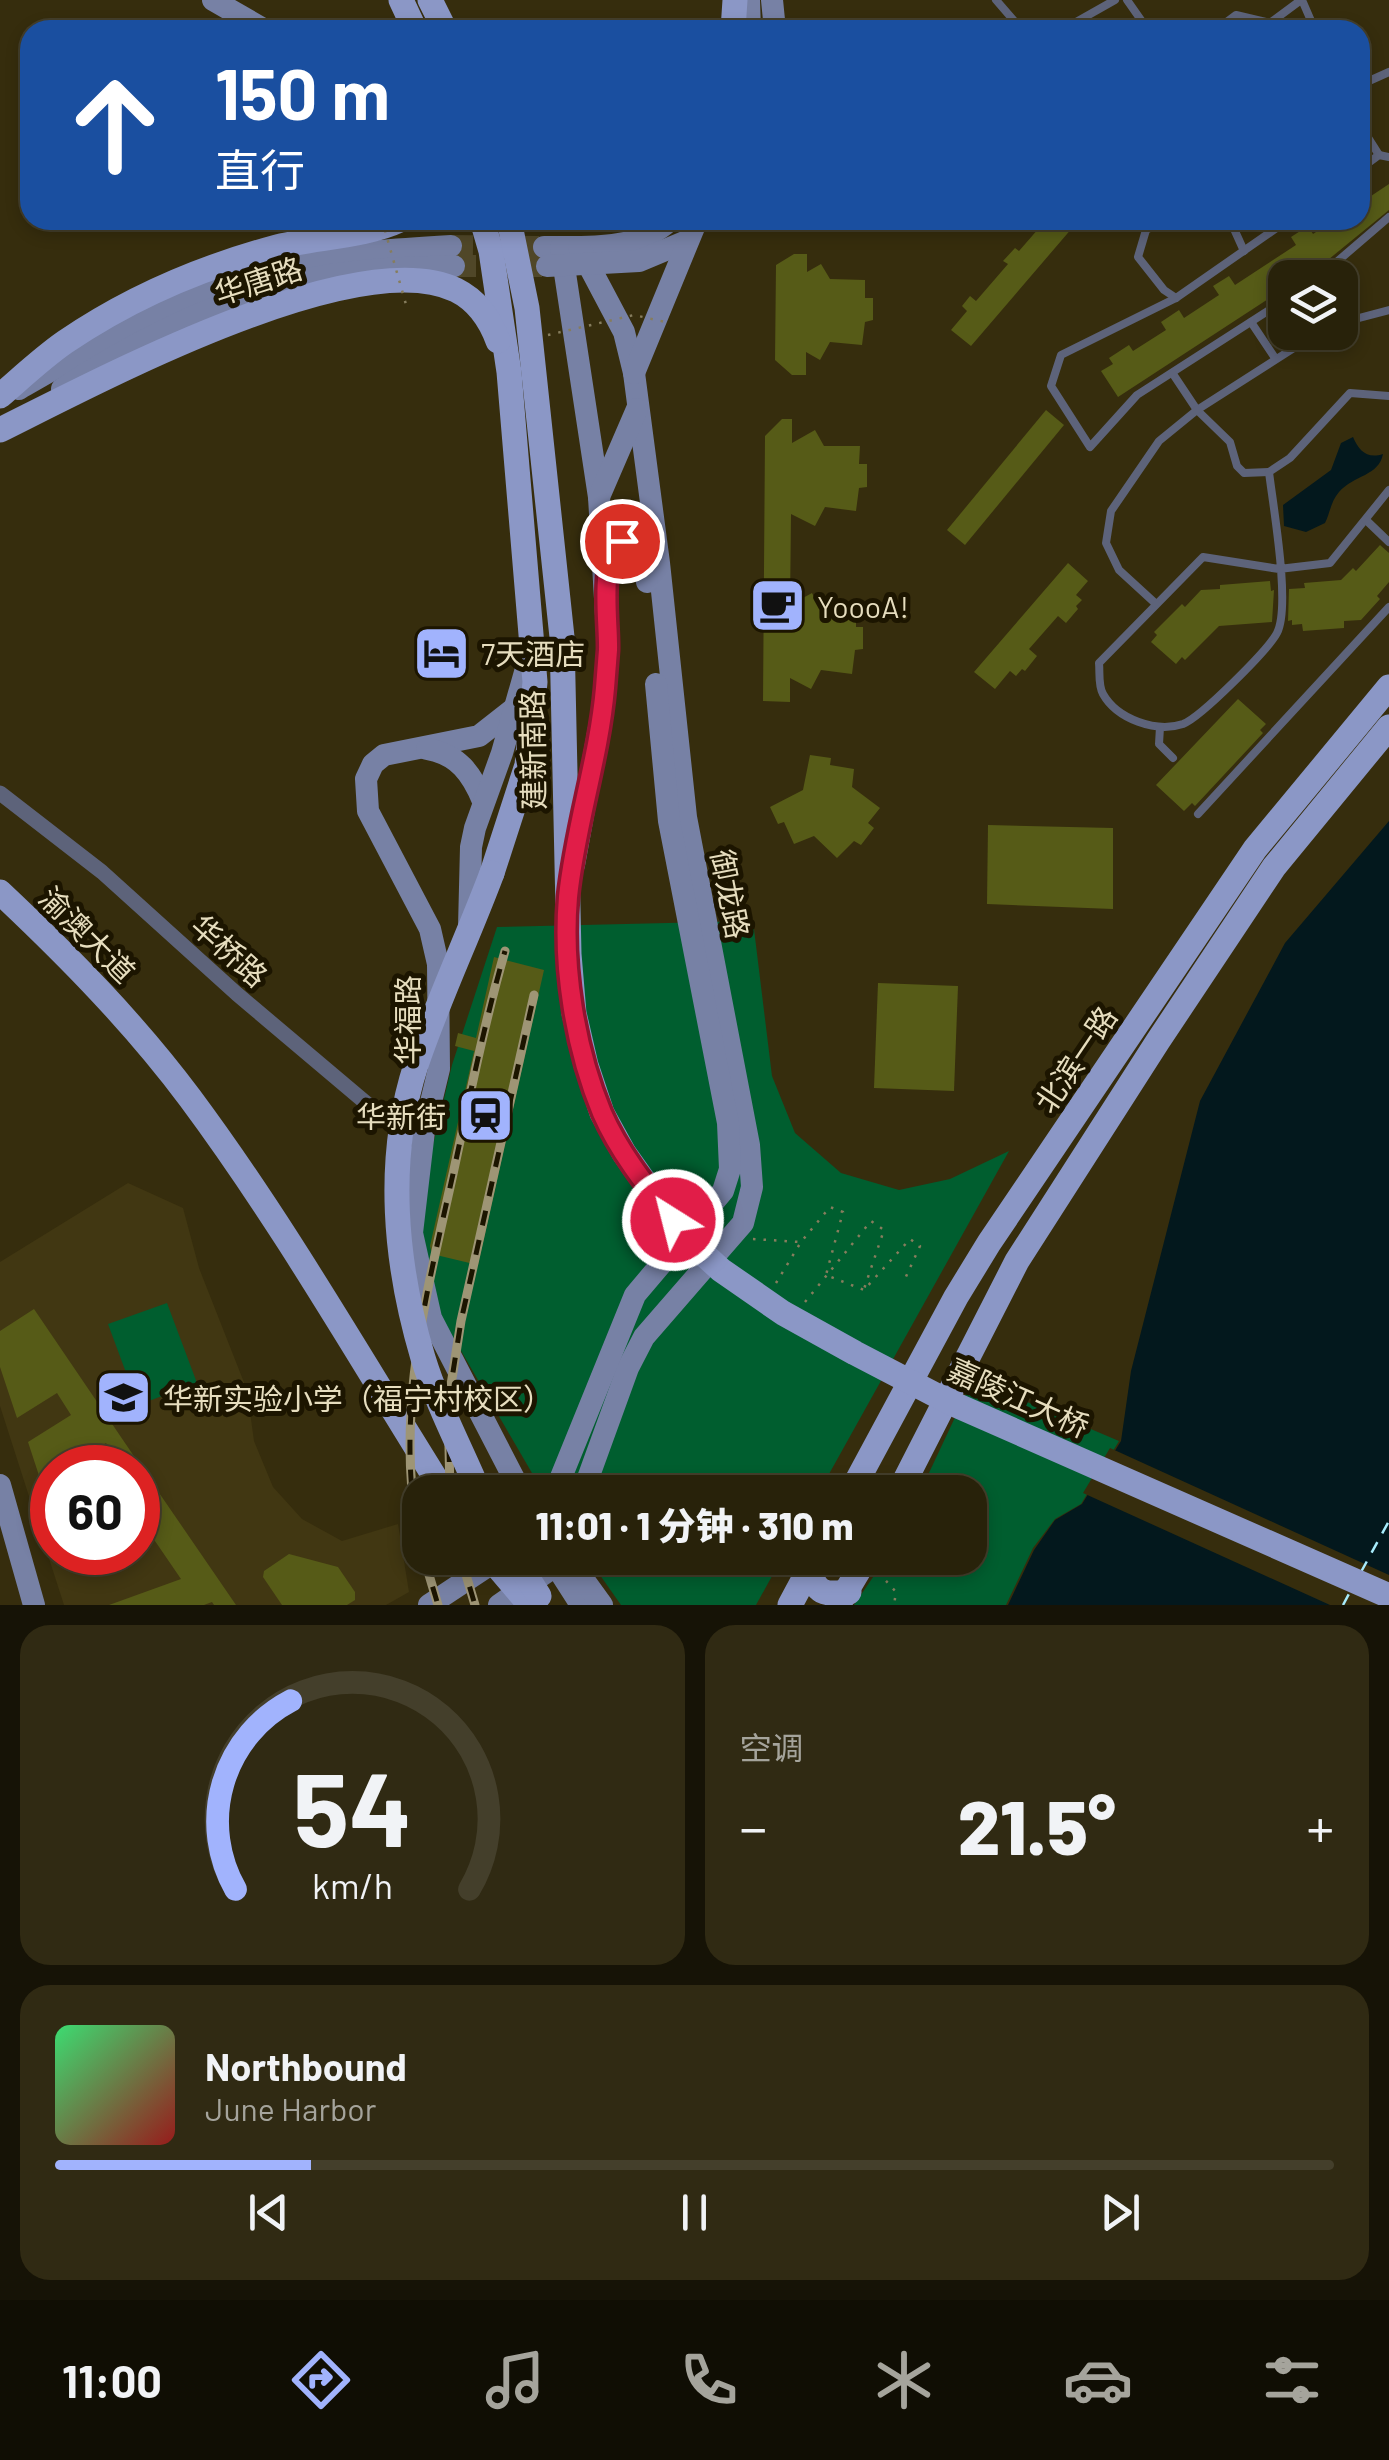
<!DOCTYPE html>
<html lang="zh">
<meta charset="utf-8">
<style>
body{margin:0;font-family:Barlow,"Noto Sans SC",sans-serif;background:#302a13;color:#f1f3f6;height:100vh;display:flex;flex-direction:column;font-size:38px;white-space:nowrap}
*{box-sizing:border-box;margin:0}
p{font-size:32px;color:#a5a49c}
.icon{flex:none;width:55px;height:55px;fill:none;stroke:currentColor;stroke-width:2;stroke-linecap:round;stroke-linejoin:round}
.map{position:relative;height:1605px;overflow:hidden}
.sheet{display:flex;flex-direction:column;gap:20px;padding:20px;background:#161306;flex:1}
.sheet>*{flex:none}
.top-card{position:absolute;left:20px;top:20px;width:1350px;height:210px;border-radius:30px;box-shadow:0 5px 15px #0003,0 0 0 2px #443f2b;background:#1a4fa0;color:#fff;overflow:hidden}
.buttons{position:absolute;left:1268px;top:260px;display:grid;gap:20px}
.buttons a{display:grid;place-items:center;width:90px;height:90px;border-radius:20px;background:#28220a;box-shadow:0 5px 15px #0003,0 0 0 2px #443f2b;font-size:50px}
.speed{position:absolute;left:30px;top:1445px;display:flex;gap:20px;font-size:50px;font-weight:700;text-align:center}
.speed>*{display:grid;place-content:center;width:130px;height:130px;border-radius:50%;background:#28220a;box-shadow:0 5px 15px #0003,0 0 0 2px #443f2b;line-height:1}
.speed .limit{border:15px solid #d22;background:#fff;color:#111}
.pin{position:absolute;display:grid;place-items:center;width:85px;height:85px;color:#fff;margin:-42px;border:5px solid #fff;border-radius:50%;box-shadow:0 2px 10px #0007}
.me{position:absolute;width:110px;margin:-55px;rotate:324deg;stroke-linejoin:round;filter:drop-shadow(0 0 8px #0008)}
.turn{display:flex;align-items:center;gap:35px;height:210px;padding:0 30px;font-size:45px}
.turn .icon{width:130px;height:130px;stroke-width:2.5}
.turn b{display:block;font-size:70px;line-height:85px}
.big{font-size:75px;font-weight:800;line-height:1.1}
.sheet .widget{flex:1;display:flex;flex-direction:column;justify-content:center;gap:15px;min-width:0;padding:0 35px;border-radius:30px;background:#302a13}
.sheet .dial{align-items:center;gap:0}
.dial svg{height:260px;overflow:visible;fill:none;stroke:#443f2b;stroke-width:7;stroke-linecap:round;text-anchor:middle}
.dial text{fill:#f1f3f6;stroke:none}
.song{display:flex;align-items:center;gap:30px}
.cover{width:120px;height:120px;border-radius:15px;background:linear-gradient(135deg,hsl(140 70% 55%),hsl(0 70% 35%))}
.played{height:10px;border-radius:5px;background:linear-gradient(90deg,#a1b3fd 20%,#443f2b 20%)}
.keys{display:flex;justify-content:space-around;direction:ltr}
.heat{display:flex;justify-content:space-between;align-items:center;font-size:55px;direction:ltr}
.sheet .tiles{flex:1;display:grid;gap:20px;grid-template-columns:1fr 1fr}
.widget:last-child{grid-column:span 2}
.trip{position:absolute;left:402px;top:1475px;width:585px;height:100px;border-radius:30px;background:#28220a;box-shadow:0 5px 15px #0003,0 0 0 2px #443f2b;font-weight:800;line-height:100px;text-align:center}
.tab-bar{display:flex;height:160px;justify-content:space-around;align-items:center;background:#100e04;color:#a5a49c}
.tab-bar .icon{width:70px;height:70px}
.tab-bar .on{color:#a1b3fd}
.tab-bar b{font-size:45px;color:#f1f3f6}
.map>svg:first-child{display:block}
.built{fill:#413712;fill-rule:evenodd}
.green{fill:#005e2f}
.water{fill:#03181d}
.pier{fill:#362d0d}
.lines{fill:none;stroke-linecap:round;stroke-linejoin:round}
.ferry{stroke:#a7ebfb;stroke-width:2.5;stroke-dasharray:12 10;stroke-linecap:butt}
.building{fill:#565b17}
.secondary-tunnel{stroke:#504728;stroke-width:22;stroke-dasharray:22 11;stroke-linecap:butt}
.path{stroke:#867d5d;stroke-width:2.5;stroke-dasharray:2.5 8;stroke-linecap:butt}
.lane{stroke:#5d637a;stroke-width:8}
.street{stroke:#5d637a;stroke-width:15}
.secondary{stroke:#7781a5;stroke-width:22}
.primary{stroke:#8b97c6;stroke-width:25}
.rail-casing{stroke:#9e9575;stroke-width:9}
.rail{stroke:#1c1500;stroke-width:5;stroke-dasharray:15;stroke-linecap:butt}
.path-bridge{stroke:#867d5d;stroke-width:2.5;stroke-dasharray:2.5 8;stroke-linecap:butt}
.primary-bridge{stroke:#8b97c6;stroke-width:25}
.route-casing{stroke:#92132f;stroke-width:25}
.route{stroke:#e11d48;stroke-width:18}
.labels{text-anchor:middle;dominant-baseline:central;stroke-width:10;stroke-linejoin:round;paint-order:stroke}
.street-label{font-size:30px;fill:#e6ddbe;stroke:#1c1500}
.poi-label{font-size:30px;fill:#e6ddbe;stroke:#1c1500;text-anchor:start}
</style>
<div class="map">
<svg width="1389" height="1605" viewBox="0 0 1389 1605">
<rect width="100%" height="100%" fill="#362d0d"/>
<!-- built -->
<path class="built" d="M128,1183L183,1208L199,1268L247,1390L254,1441L273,1487L302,1519L342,1541L398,1524L409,1592L386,1605H64L0,1406V1262ZM52,1468H138V1552H52Z"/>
<!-- green -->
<g class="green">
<path d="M753,921L772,1076L795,1133L841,1173L899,1190L950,1179L1009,1151L819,1492H543L442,1318L420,1236L432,1149L452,1065L497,927Z"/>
<path d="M167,1303L197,1383L138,1405L108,1324Z"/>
<path d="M973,1379L1119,1441L1081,1504L1055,1519L1033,1548L1006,1605H854L886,1558H970V1492H920Z"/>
<path d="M588,1558H782L756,1605H621Z"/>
</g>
<!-- water -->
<g class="water">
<path d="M1353,437C1359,451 1367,459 1383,454C1379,476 1354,475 1339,492C1331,501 1330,513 1325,523L1306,532L1284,526L1283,505L1331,470L1341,443Z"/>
<path d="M1389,821V1605H1008L1034,1550L1055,1520L1082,1504L1121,1441L1131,1371L1200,1101L1285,943Z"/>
</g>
<!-- pier -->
<path class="pier" d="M1110,1448L1389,1575V1605H1330L1083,1493Z"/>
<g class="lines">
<!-- ferry -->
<g class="ferry">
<path d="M1361,1572L1389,1521"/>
<path d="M1343,1605L1350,1592"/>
</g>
</g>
<!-- building -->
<g class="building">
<path d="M1389,184V210L1323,264L1302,278H1285V288L1118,397L1101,371L1113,364L1109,358L1129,345L1133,351L1166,330L1161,322L1179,310L1184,318L1219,295L1213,286L1229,276L1235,285L1296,245L1291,237L1308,226L1313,234L1334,220H1360V186L1368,198Z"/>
<path d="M1046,220H1079L971,346L951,330L967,311L962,306L970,296L976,301L1008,264L1003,261L1015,248L1019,251Z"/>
<path d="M794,254H807V272L821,264L830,279L865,280V298H873V320L865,322L862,345L830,342L820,360L806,352V375H792L775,360L776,265Z"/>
<path d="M1046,410L1064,425L965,545L947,530Z"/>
<path d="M782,419H792V443L815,430L824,446H860L859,464H867V487L859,488L856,511L825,507L815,526L791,514L790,605L812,593L820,609H856V627H863V649L855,650L852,674L821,670L811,689L790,678V702L763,701L765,436Z"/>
<path d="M1380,545L1389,553V582L1377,596L1380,599L1361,620L1344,621V628L1303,631L1302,624L1292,625V620L1288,621L1289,589L1305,588L1304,583L1341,580L1353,568L1356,571Z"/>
<path d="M1068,563L1088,581L1076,595L1082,600L1076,606L1078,609L1066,623L1058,616L1029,649L1037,656L1025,671L1022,669L1016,676L1010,671L995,689L974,672Z"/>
<path d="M1270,581L1271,591L1274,590L1272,622L1219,626L1185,660L1182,657L1176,664L1151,642L1157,635L1154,632L1182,604L1185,607L1201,590L1220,589V585Z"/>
<path d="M1238,699L1266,724L1260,730L1263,733L1195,806L1192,803L1184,811L1156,785Z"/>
<path d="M810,755L831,758L830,765L854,769L852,787L880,808L868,823L874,828L861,845L854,841L837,858L814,836L794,844L784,822L778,824L770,807L803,790Z"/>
<path d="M988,825L1113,828V909L987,904Z"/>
<path d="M494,957L544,970L478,1265L432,1254L430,1246L474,1051L455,1046L458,1033L476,1038Z"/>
<path d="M878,983L958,986L954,1091L874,1088Z"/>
<path d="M34,1309L142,1468L236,1605H214L212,1602L204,1605H109L181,1579L142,1522L138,1524V1468H122L106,1443L69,1468H52L50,1509L28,1442L71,1415L57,1393L17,1418L0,1367V1331Z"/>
<path d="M289,1554L338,1567L355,1592V1600L347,1605H282L263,1577L264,1571Z"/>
</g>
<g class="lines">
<!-- secondary-tunnel -->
<g class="secondary-tunnel">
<path d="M451,246L544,247"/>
<path d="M454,266H547"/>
</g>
<!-- path -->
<g class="path">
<path d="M753,1239L800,1242"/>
<path d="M776,1283L801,1242L830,1207L843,1212L826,1275L864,1290L910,1239L920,1246L904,1281"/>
<path d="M805,1302L871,1221L884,1230L864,1289"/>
<path d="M879,1573L896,1592L894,1605"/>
</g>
<!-- lane -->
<g class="lane">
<path d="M996,0L1022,30"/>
<path d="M1127,0L1148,30"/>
<path d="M1302,0L1315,30"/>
<path d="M1062,30L1115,0"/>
<path d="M1216,30L1236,15L1270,23L1301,0"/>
<path d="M1360,85L1389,72"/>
<path d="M1360,125L1379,155"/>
<path d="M1360,169L1379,155L1389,157"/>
<path d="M1165,220L1146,230L1138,257L1164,290L1176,298"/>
<path d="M1230,220L1244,251"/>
<path d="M1318,278L1389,217"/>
<path d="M1285,300L1137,395L1090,447L1051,386L1061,355L1176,298L1288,220"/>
<path d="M1251,322L1275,358"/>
<path d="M1340,323L1389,310"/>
<path d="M1173,374L1197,410L1230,442L1237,466L1244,473L1269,472"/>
<path d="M1389,396L1350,393L1290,458L1269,472C1273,506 1291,606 1277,633C1268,650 1201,717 1183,724C1156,733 1117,719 1103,694C1098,685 1100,673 1099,663L1203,557L1279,569L1330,563L1389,490"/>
<path d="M1366,520L1389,542"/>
<path d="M1155,603L1119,570L1106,543L1111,511L1159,441L1197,410L1319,332"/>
<path d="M1160,727L1159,744L1173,758"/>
<path d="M1198,814L1389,607"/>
</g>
<!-- street -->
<path class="street" d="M0,793L102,872L237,994L404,1135"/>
<!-- secondary -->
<g class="secondary">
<path d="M213,0L265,30"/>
<path d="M749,0L750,30"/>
<path d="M772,0L775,30"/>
<path d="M544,247C586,247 639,251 670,220"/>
<path d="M561,247L599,497L608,649L604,700L574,865"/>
<path d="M579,247L624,332L634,373L659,563L686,817L749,1145L752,1187L743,1223L644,1337L628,1368L583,1492"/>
<path d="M547,266L639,261L687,241"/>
<path d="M634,373L697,220"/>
<path d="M19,389C107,338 198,284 298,263C349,252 400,249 451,246"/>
<path d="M62,389C135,341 214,301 300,281C351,269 403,268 454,266"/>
<path d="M599,497L637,409"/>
<path d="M606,597L611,555L622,541H631L641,551L647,582"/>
<path d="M516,707L479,736L384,755L373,764L366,779L368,811L430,929L438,964L439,1069L424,1131L412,1233L431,1318L521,1492"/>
<path d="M427,749C458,754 472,774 483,801"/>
<path d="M469,927L471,847L475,828L502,753L529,658"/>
<path d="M0,1485L34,1605"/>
<path d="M555,1492L635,1295L723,1191L730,1169L728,1123L669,821L656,684"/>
<path d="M551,1558L581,1605"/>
<path d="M568,1558L602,1605"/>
<path d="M429,1605L500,1558"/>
<path d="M499,1605L554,1567L559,1558"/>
</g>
<!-- primary -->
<g class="primary">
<path d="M401,0L415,30"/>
<path d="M430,0L445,30"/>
<path d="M733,30L735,0"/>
<path d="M482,220L491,251L509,372L535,682L527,765L492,873"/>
<path d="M509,220L527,308L562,637L569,954L574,1013L586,1065L602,1113L624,1153L658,1201"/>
<path d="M0,396C21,378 42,358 65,342C128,299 200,268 273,248C313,237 364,237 400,220"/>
<path d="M0,430C95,383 356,242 456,290C478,301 490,319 498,341"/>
<path d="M0,892C68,956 134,1023 190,1098C283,1223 361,1360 444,1492"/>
<path d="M851,1492L956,1297L989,1243L1255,849L1389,687"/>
<path d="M899,1492L1017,1261L1158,1041L1274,867L1389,727"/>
<path d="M810,1568C815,1594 824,1595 849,1592"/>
<path d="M790,1605L813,1562"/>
<path d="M838,1605L866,1558"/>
</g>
<defs>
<g id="rail">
<path d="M450,1492L448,1404L461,1321L534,995"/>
<path d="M420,1544C393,1419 426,1296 453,1174C469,1100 484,1024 505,951"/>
<path d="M424,1558L438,1605"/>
<path d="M461,1558L475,1605"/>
</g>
</defs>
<!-- rail casing -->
<use href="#rail" class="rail-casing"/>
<!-- rail -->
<use href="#rail" class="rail"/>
<!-- path-bridge -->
<g class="path-bridge">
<path d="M382,220L407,308"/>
<path d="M548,335L634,315L670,323"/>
</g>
<!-- primary-bridge -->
<g class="primary-bridge">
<path d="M658,1201L687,1239L721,1270L783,1313L855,1353L949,1402L1389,1596"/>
<path d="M479,1492C461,1449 437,1404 423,1358C395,1264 385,1160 416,1065C438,1000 468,937 492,873"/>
<path d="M490,1558L530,1605"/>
<path d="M515,1558L539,1596"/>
</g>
</g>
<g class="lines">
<defs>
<path id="route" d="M622,541C598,560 609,622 608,650C607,663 606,675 605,688C599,758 575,827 568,897C562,967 575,1048 602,1113C619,1152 647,1187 673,1220"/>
</defs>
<!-- route casing -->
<use href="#route" class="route-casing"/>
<!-- route -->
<use href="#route" class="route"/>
</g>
<!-- icons -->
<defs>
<symbol id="cafe-square" viewBox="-11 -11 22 22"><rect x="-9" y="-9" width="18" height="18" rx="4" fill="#a1b3fd" stroke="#1c1500"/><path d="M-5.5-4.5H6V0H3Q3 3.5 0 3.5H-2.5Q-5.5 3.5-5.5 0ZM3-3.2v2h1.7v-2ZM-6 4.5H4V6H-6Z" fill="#111"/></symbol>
<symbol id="hotel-square" viewBox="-11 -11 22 22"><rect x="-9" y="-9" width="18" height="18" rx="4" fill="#a1b3fd" stroke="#1c1500"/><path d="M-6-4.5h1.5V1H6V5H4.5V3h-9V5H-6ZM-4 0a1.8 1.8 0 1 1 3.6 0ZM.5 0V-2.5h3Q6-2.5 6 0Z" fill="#111"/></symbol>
<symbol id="station-square" viewBox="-11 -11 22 22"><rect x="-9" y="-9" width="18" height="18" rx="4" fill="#a1b3fd" stroke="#1c1500"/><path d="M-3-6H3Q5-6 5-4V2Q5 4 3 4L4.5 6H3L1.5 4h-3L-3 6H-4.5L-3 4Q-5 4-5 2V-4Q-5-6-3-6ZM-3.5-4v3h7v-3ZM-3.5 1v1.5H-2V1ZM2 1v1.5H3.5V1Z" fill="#111"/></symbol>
<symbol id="school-square" viewBox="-11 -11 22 22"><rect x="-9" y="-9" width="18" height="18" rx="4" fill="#a1b3fd" stroke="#1c1500"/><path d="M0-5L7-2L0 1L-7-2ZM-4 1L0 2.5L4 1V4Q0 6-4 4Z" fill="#111"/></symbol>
</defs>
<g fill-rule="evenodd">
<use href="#cafe-square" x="746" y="574" width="63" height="63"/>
<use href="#hotel-square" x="410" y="622" width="63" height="63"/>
<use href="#station-square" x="454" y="1084" width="63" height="63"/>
<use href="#school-square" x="92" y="1366" width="63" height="63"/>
</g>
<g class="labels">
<!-- street labels -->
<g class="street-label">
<text transform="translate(258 280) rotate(-18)">华唐路</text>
<text transform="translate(532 750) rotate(-91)">建新南路</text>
<text transform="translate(731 894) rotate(79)">御龙路</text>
<text transform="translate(88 934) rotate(45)">渝澳大道</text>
<text transform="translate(230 950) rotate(42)">华桥路</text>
<text transform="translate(407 1020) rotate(-90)">华福路</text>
<text transform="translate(1075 1059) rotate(-56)">北滨一路</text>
<text transform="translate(1019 1397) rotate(24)">嘉陵江大桥</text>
</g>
<!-- poi labels -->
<g class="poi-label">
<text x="817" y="606">YoooA!</text>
<text x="481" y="653">7天酒店</text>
<text x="446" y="1116" text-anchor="end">华新街</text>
<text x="163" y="1398">华新实验小学（福宁村校区）</text>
</g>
</g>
</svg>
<div class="buttons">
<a><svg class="icon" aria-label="layers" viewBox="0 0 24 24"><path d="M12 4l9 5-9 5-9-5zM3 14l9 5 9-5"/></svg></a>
</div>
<div class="speed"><div class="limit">60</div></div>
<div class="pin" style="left:622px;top:541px;background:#d93025"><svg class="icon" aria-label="arrive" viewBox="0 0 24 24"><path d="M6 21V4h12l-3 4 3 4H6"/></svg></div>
<svg class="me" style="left:673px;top:1220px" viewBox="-20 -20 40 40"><circle r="17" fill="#e11d48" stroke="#fff" stroke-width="3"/><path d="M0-11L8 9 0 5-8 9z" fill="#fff"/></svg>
<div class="trip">11:01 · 1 分钟 · 310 m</div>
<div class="top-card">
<div class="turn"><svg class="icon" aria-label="ahead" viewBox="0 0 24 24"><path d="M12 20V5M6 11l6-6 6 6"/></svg><div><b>150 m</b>直行</div></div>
</div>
</div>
<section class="sheet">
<div class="tiles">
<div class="widget dial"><svg viewBox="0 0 100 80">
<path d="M14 69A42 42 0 1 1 86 69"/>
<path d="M14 69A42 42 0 0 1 31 11" stroke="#a1b3fd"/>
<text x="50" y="56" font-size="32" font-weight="700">54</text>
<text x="50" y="72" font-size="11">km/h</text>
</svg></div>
<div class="widget"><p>空调</p>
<div class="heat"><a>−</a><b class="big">21.5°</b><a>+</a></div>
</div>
<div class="widget">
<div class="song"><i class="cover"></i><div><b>Northbound</b><p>June Harbor</p></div></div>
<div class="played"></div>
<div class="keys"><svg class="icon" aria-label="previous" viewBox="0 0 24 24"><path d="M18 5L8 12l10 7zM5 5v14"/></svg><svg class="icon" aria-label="pause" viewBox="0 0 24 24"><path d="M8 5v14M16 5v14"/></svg><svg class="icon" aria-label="next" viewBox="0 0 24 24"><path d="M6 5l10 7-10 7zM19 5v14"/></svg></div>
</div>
</div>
</section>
<nav class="tab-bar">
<b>11:00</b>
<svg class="icon on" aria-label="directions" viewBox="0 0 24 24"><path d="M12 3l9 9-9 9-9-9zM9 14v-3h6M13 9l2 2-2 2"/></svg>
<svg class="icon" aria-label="music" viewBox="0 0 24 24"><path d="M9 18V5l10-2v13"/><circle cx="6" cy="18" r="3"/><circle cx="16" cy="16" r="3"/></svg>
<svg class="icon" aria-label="phone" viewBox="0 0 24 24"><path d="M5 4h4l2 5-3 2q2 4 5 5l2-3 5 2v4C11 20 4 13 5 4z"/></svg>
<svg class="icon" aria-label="climate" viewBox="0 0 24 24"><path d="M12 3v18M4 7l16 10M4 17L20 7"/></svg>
<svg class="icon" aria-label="car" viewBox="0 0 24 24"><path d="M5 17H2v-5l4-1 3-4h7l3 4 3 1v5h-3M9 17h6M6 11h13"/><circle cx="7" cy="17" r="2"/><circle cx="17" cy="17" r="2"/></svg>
<svg class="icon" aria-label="filters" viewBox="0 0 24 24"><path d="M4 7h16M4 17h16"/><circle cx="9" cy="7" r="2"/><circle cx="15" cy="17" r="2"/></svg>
</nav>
